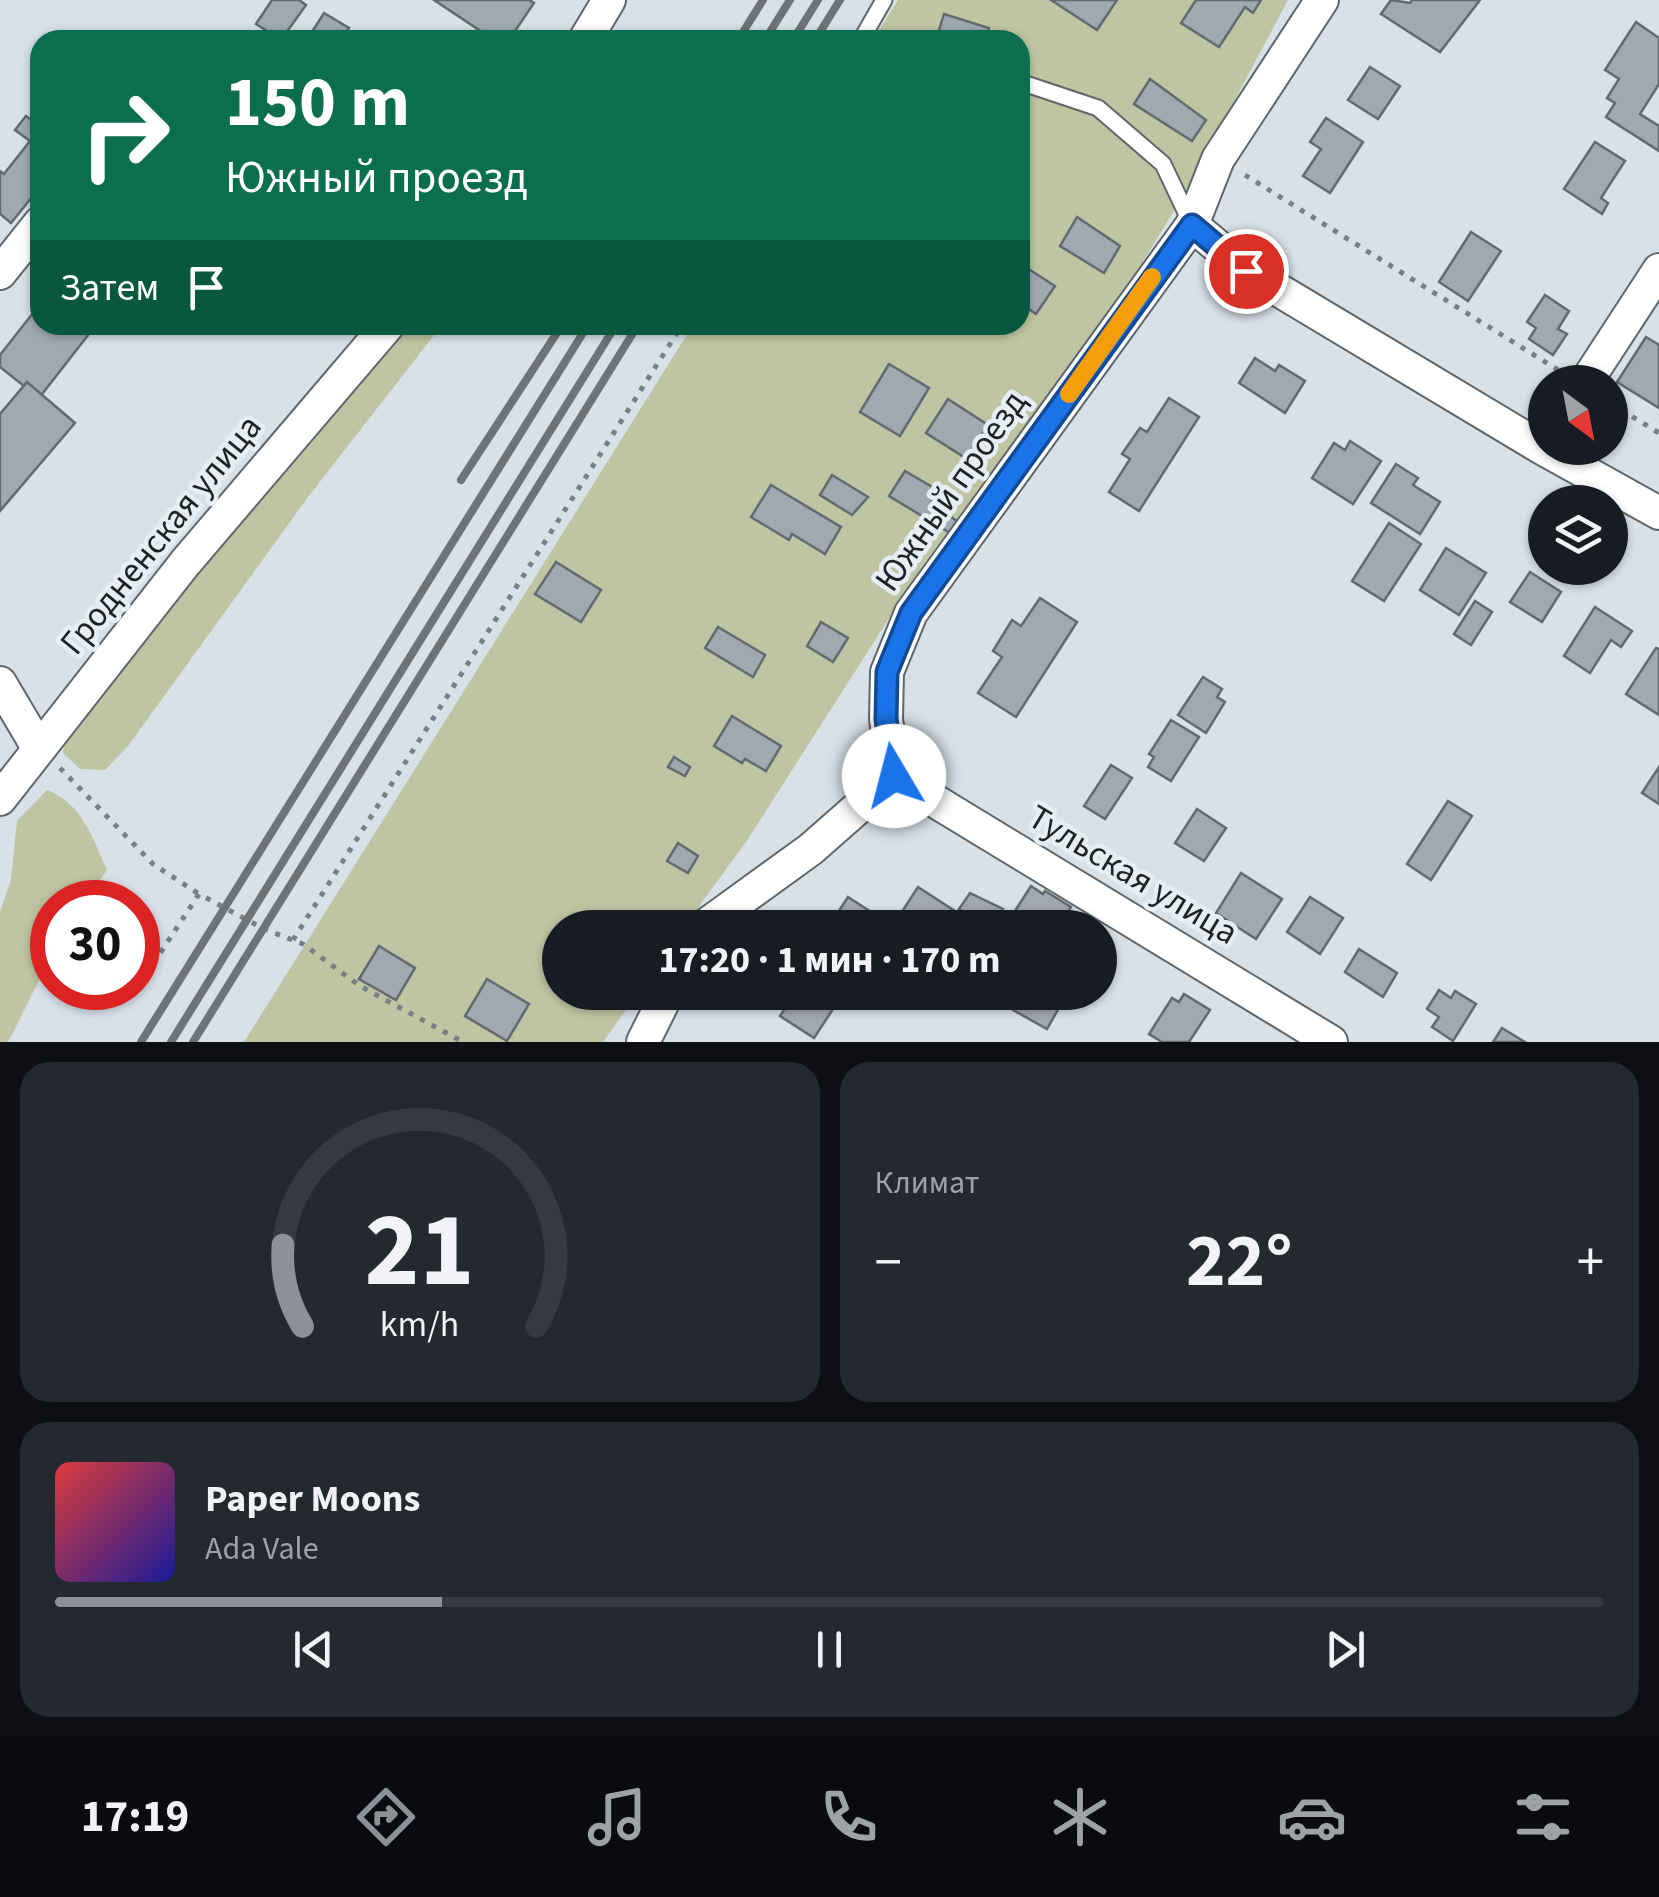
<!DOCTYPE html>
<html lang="ru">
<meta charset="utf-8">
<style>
body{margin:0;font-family:"Source Sans 3",sans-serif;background:#242831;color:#f1f3f6;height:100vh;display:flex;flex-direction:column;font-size:38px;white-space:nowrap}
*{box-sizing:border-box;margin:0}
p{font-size:32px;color:#9ea1a6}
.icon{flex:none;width:55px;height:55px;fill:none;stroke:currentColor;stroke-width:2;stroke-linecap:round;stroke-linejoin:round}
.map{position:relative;height:1042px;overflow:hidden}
.details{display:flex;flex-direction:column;gap:20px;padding:20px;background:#0d0f14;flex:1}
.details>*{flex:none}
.top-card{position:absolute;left:30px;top:30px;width:1000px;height:305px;border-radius:30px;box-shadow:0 2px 8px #0004;background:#0b6e4f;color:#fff;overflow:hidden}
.needle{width:65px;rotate:148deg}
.tools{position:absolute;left:1528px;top:365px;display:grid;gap:20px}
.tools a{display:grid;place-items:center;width:100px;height:100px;border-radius:50%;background:#171b24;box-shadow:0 2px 8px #0004;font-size:50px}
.speed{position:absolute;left:30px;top:880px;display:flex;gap:20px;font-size:50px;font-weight:700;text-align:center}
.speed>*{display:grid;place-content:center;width:130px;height:130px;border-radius:50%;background:#171b24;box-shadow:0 2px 8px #0004;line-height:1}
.speed .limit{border:15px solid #d22;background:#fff;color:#111}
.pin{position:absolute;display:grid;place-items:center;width:85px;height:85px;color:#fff;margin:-42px;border:5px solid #fff;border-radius:50%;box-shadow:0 2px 10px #0007}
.me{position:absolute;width:110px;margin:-55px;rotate:352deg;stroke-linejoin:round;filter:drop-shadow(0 0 8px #0008)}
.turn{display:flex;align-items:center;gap:35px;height:210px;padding:0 30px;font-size:45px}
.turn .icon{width:130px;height:130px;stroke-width:2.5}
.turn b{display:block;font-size:70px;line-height:85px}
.then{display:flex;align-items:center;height:95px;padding:0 30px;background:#0003;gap:20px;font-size:38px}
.big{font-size:75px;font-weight:700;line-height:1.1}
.details .card{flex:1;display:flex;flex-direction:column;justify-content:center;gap:15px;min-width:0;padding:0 35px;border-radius:30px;background:#242831}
.details .dial{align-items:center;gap:0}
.dial svg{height:260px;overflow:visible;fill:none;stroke:#363941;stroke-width:7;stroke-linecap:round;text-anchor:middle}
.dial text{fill:#f1f3f6;stroke:none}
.song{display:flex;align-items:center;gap:30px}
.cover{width:120px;height:120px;border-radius:15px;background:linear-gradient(135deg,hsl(0 70% 55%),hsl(240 70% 35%))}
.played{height:10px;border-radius:5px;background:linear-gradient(90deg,#8c9099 25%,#363941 25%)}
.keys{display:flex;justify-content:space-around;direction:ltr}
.heat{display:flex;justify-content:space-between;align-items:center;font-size:55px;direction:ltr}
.details .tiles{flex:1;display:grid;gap:20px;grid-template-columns:1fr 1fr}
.card:last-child{grid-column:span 2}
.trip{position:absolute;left:542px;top:910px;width:575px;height:100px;border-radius:50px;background:#171b24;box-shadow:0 2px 8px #0004;font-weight:700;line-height:100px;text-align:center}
.tab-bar{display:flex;height:160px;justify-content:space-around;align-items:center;background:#090b0e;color:#9ea1a6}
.tab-bar .icon{width:70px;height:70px}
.tab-bar .current{color:#8c9099}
.tab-bar b{font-size:45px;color:#f1f3f6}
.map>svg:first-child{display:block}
.green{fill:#bfc5a2}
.building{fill:#a1a8b0;stroke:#636a70;stroke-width:2.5}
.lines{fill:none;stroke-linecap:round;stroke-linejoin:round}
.lane-casing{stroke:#5f666d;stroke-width:19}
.street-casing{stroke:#5f666d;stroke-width:36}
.path{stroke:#797f84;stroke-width:5;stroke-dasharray:5 8;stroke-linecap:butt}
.lane{stroke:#fff;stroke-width:15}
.street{stroke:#fff;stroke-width:32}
.rail{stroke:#6e7378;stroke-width:8}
.route-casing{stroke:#114b97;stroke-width:25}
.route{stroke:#1a73e8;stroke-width:18}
.slow{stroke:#f59e0b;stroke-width:18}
.labels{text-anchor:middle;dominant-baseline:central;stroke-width:9;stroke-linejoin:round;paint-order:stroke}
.street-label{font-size:35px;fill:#1f2224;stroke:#e5edf5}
</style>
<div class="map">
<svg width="1659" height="1042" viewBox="0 0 1659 1042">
<rect width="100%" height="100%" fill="#d8e0e8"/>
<!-- green -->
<g class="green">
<path d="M898,0H1288L1189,186L1125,291L925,562L748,839L684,927L560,928V992L638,993L603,1042H244L693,325H1020V40H873Z"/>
<path d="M406,325H442L308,497L128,746L105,770L80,769L63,753L67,732L351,386Z"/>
<path d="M47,790C82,803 93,839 107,870L85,902H52V954L12,1035L7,1042H0V912L11,880L17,821Z"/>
</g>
<!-- building -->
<g class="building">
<path d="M272,0H299L306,5L281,40L256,24Z"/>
<path d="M434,0H529L534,3L509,40H494Z"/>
<path d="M1051,0H1117L1097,30Z"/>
<path d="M1196,0H1261L1253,13L1245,7L1219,47L1181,23Z"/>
<path d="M1391,0L1410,3L1412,0H1480L1440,52L1381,14Z"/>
<path d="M324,13L349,28L341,40H307Z"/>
<path d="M944,14L989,28L986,40H936Z"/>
<path d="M1636,22L1659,38V84L1640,114L1659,126V151L1606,117L1615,103L1607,98L1619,79L1605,70Z"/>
<path d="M1370,67L1400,86L1378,119L1348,100Z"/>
<path d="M1150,79L1206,120L1192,141L1134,104Z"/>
<path d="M26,116L40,127V187L11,223L0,214V171L4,174L30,141L15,130Z"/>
<path d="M1326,118L1363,142L1330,193L1303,176L1321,149L1310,142Z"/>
<path d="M1595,142L1625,161L1601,198L1608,203L1602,214L1564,189Z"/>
<path d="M1077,217L1120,246L1104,273L1060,246Z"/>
<path d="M1471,232L1501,251L1468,301L1439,282Z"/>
<path d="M1030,270L1055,286L1036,314L1020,303V285Z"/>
<path d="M1545,295L1569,311L1558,329L1567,334L1553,355L1529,339L1536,328L1527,322Z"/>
<path d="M40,304V325H96L39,398L0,367V355Z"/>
<path d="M1646,337L1659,345V408L1617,382Z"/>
<path d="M1255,358L1275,371L1279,365L1305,381L1285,413L1239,383Z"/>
<path d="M889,364L929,388L900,436L860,412Z"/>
<path d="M27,382L75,423L0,511V414Z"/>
<path d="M1169,398L1199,417L1139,511L1109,492L1130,459L1122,454L1140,428L1147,432Z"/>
<path d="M948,399L988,425L967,459L926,433Z"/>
<path d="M1350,441L1381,461L1353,504L1312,478L1334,443L1345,450Z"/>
<path d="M1396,464L1418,478L1413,485L1440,502L1420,534L1371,503Z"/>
<path d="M905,471L939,491L930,504L957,521L950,533L889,496Z"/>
<path d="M832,475L868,497L852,515L820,495Z"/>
<path d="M771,485L841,527L825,554L792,534L789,540L751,517Z"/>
<path d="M1389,523L1421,544L1384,601L1352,581Z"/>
<path d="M1446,548L1486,573L1459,615L1420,590Z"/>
<path d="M556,562L601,590L581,622L535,594Z"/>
<path d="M1530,572L1561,592L1542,622L1510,602Z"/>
<path d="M1040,598L1077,622L1016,717L978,693L1002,657L993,651L1012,620L1021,626Z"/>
<path d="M1475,601L1492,612L1471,645L1454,634Z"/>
<path d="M1595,607L1632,631L1621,647L1611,640L1590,673L1564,656Z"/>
<path d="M821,622L848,638L833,662L807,646Z"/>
<path d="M718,627L765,655L753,677L705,648Z"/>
<path d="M1656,648L1659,649V715L1626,694Z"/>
<path d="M1203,677L1222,689L1217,697L1225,702L1206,733L1178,715Z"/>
<path d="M732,716L781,746L766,771L745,759L742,763L714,746Z"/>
<path d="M1171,720L1199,737L1171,781L1148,767L1154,757L1149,754Z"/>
<path d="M674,757L690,767L685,776L668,767Z"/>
<path d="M1111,765L1132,778L1105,819L1084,806Z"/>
<path d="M1659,767V804L1642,793Z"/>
<path d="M1448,801L1472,816L1431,880L1407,864Z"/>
<path d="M1197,809L1226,828L1204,861L1175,843Z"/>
<path d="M678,843L698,856L688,873L667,861Z"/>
<path d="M1241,873L1282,899L1256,939L1216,913Z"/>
<path d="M1031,886L1043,894L1045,891L1071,907L1058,928H1004Z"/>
<path d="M918,887L961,915L953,928H906L896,921Z"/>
<path d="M970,893L1003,909L991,928L959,909Z"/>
<path d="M848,897L896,928H845L833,920Z"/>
<path d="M1310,897L1343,918L1320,954L1287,932Z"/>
<path d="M379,946L415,968L396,1000L359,979Z"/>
<path d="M1359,949L1397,973L1383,997L1345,972Z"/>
<path d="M487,979L529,1004L507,1041L465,1016Z"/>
<path d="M1439,990L1451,998L1455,991L1476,1004L1453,1041L1432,1027L1439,1017L1427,1009Z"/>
<path d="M795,992H826L839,1000L814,1038L780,1016Z"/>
<path d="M1023,992H1068L1047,1029L1013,1010Z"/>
<path d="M1184,994L1210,1010L1189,1042H1162L1149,1034L1172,998L1179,1002Z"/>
<path d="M1502,1028L1525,1042H1493Z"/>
</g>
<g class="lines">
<defs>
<g id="lane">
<path d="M861,40L884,0"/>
<path d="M1020,82L1098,108L1163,164L1190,221"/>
</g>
<g id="street">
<path d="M585,40L609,0"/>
<path d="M1192,225L1218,159L1322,0"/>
<path d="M0,273L40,223"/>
<path d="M1586,382L1659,270"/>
<path d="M0,683L39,749"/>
<path d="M894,776L886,719L887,672L911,613L1192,225L1247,271L1542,448L1659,513"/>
<path d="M894,776L1331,1042"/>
<path d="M0,799L185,563L388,325"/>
<path d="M702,928L811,849L894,776"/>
<path d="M643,1042L668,992"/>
</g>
</defs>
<!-- lane casing -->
<use href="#lane" class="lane-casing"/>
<!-- street casing -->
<use href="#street" class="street-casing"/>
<!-- path -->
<g class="path">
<path d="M1245,175L1558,370"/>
<path d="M1610,403L1659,433"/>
<path d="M60,768L153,864L199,894"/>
<path d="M293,940L682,325"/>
<path d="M132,996L199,894L264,929L303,944L360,986L463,1042"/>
</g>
<!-- lane -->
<use href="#lane" class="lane"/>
<!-- street -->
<use href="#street" class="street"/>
<!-- rail -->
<g class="rail">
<path d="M738,40L763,0"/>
<path d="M765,40L790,0"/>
<path d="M793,40L818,0"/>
<path d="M815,40L840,0"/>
<path d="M461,480L562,325"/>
<path d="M141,1042L588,325"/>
<path d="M171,1042L616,325"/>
<path d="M193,1042L638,325"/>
</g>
</g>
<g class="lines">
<defs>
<path id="route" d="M894,776L886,719L887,672L911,613L1192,225L1246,271"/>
</defs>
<!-- route casing -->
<use href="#route" class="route-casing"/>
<!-- route -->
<use href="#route" class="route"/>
<!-- slow -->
<path class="slow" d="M1069,394L1152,277"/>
</g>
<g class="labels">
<!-- street labels -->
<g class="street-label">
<text transform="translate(951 491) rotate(-55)">Южный проезд</text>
<text transform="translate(161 535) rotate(-51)">Гродненская улица</text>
<text transform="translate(1133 875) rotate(31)">Тульская улица</text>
</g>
</g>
</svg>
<div class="tools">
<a><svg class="needle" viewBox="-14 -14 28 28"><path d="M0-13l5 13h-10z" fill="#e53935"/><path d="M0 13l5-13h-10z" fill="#9ea1a6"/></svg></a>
<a><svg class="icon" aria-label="layers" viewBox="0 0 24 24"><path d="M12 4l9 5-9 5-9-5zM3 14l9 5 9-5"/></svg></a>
</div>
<div class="speed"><div class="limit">30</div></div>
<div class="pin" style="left:1246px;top:271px;background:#d93025"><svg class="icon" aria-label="arrive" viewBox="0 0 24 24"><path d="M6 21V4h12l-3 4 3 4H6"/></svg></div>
<svg class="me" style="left:894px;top:776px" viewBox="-20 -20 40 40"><circle r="19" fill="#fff"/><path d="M0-13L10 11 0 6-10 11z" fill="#1a73e8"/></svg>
<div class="trip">17:20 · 1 мин · 170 m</div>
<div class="top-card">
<div class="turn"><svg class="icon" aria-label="right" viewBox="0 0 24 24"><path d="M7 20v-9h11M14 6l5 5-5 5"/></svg><div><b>150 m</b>Южный проезд</div></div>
<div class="then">Затем<svg class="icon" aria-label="arrive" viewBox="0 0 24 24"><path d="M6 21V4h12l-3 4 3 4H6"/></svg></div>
</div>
</div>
<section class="details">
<div class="tiles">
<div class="card dial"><svg viewBox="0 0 100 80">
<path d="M14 69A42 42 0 1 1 86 69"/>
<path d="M14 69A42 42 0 0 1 8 44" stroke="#8c9099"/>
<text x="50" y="56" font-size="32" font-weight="700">21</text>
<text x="50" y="72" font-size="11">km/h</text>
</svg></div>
<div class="card"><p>Климат</p>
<div class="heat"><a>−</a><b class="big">22°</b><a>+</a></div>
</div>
<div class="card">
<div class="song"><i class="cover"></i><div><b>Paper Moons</b><p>Ada Vale</p></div></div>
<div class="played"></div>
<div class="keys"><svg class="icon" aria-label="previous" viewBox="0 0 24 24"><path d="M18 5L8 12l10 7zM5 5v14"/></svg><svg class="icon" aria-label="pause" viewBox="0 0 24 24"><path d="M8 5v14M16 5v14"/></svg><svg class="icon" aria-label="next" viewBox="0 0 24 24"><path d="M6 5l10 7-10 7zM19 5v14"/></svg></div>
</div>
</div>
</section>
<nav class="tab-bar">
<b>17:19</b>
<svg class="icon current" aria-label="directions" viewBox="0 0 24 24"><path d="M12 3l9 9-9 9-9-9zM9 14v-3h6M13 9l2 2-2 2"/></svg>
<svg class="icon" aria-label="music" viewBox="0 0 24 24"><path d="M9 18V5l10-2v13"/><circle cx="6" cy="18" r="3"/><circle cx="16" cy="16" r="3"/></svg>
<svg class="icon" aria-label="phone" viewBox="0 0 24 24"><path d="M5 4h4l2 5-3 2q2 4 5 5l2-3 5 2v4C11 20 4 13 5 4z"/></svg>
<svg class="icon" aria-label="climate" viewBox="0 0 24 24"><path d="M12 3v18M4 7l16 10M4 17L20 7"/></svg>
<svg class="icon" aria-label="car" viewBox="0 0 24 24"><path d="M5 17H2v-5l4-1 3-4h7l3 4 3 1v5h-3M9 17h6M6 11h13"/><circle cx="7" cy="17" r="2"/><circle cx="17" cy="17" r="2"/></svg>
<svg class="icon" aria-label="filters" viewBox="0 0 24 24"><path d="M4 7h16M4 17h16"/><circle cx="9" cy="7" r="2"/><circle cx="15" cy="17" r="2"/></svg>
</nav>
